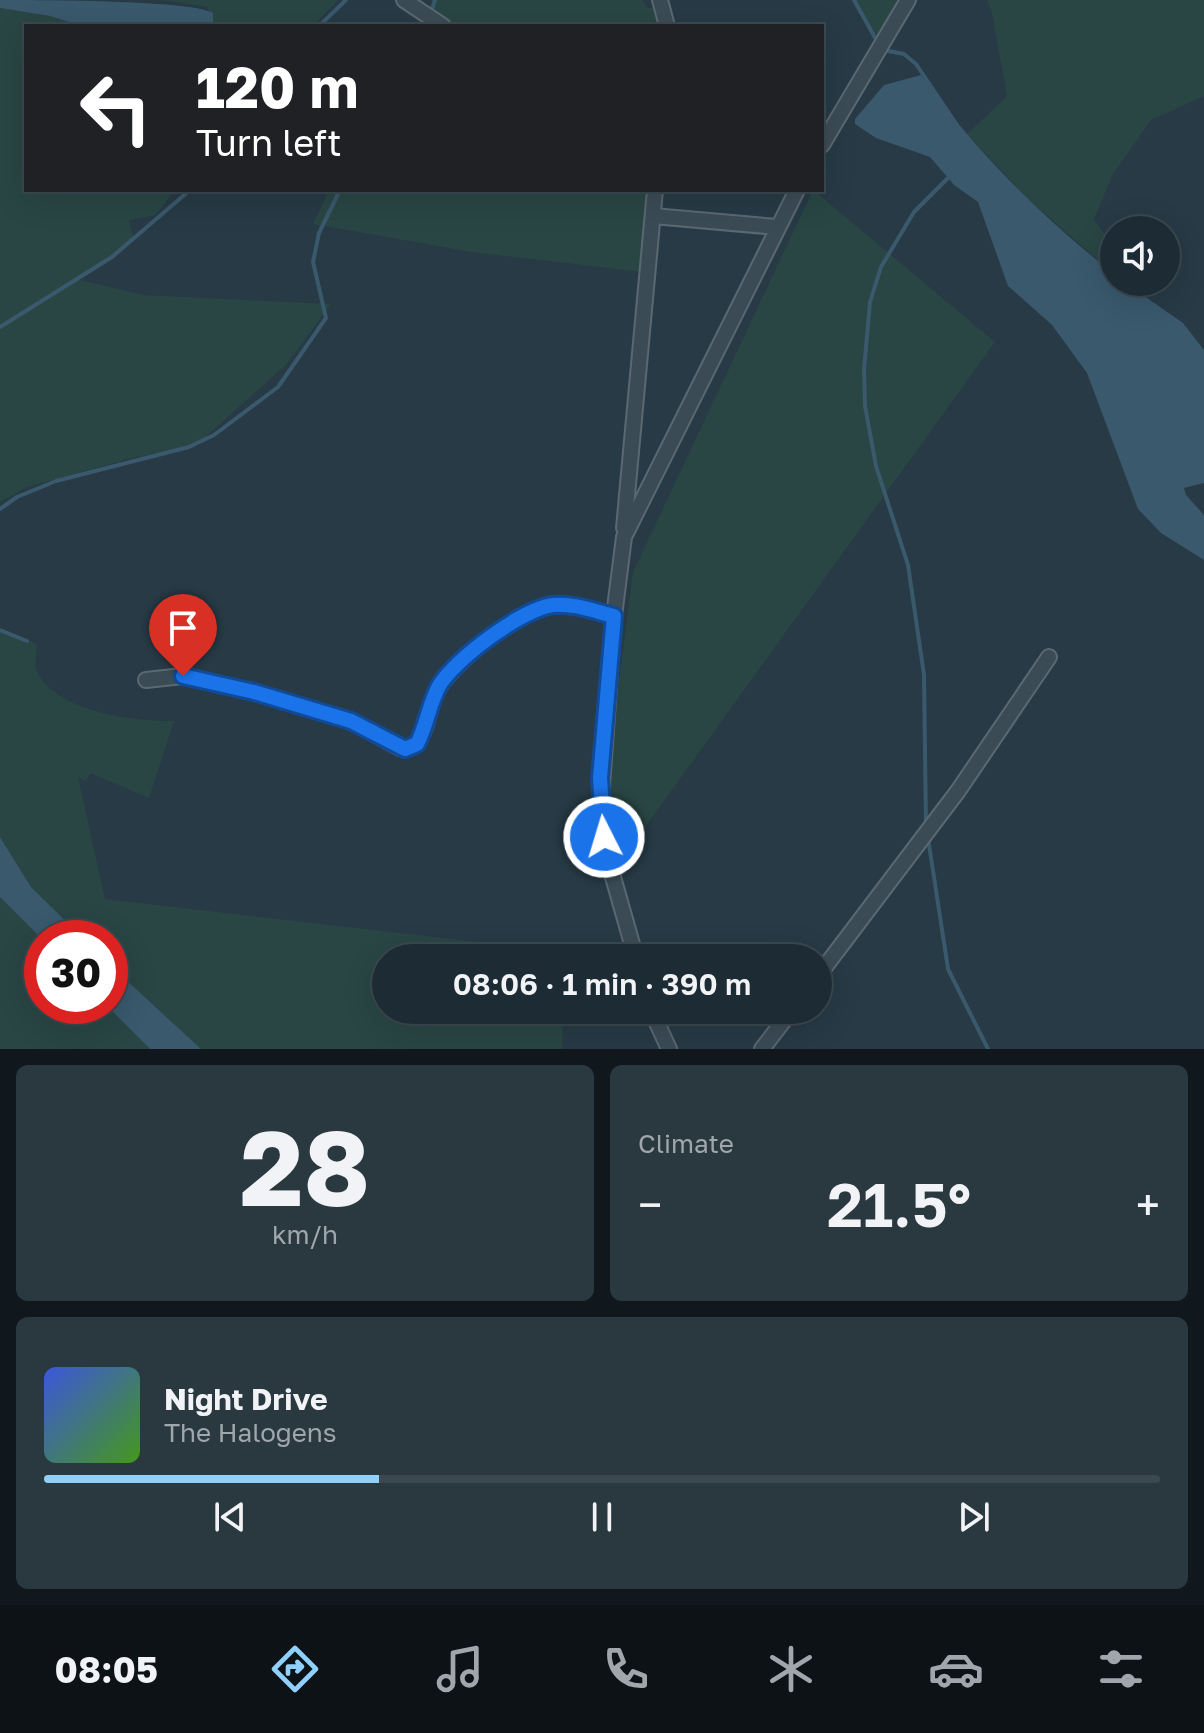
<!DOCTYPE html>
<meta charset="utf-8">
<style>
body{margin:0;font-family:"Golos Text",sans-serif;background:#2a3840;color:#f1f3f6;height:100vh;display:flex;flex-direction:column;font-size:30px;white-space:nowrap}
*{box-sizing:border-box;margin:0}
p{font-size:26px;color:#a0a7ac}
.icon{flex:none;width:44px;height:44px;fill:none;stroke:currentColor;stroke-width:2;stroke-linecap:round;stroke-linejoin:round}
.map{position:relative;height:1049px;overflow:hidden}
.sheet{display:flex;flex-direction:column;gap:16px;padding:16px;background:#10181d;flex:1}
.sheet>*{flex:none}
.hud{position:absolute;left:24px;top:24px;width:800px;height:168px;border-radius:0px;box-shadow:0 8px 32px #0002,0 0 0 2px #3b484f;background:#202124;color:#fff;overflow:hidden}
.buttons{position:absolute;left:1100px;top:216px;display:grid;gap:16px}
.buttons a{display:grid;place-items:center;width:80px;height:80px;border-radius:50%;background:#1d2c34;box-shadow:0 8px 32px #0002,0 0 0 2px #3b484f;font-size:40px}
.speed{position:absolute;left:24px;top:920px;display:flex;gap:16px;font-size:40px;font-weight:700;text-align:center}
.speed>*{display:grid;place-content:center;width:104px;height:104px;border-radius:50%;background:#1d2c34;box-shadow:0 8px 32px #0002,0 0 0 2px #3b484f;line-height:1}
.speed .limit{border:12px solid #d22;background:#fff;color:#111}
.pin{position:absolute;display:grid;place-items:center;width:68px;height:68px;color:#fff;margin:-82px -34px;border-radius:50% 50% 50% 0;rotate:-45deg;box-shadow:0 0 8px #0007}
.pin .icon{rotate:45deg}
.me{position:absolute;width:88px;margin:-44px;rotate:355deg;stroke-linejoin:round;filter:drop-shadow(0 0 6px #0008)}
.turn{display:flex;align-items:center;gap:28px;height:168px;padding:0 40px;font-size:36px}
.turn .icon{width:104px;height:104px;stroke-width:2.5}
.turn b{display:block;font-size:56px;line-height:68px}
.big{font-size:60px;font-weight:600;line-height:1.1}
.sheet .widget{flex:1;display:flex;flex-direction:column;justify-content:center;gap:12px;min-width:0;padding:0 28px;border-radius:12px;background:#2a3840}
.sheet .dial{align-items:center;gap:0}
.dial b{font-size:104px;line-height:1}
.song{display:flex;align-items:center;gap:24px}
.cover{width:96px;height:96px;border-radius:12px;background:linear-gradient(135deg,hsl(230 70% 55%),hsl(100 70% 35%))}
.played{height:8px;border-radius:4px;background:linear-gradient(90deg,#90d0fc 30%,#3b484f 30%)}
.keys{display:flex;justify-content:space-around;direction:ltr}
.heat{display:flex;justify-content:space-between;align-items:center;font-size:44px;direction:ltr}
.sheet .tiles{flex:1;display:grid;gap:16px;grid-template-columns:1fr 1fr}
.widget:last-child{grid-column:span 2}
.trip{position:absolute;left:372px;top:944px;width:460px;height:80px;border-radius:40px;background:#1d2c34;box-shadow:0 8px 32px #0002,0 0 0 2px #3b484f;font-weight:600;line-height:80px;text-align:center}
.dock{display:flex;height:128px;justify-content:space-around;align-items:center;background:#0c1215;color:#a0a7ac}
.dock .icon{width:56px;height:56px}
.dock .selected{color:#90d0fc}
.dock b{font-size:36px;color:#f1f3f6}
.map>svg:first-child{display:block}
.green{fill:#294644}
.water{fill:#3a596d}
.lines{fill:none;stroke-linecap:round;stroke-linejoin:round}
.stream{stroke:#3a596d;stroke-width:4}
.minor-casing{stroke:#5a6872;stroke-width:18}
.minor{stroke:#3b4b55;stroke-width:14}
.route-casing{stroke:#114b97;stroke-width:20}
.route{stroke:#1a73e8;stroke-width:14}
</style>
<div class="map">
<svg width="1204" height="1049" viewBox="0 0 1204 1049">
<rect width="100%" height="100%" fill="#273a45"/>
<!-- green -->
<g class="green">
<path d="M164,0H338L313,26H210L213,23L207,7Z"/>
<path d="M432,0H642L648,8L670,6L668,26H417L421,11L428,13Z"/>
<path d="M853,0H907L880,40Z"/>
<path d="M987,0H1204V96L1151,120L1113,174L1094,219L1114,248V274L1028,199L967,134L1007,96L992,13Z"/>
<path d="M0,8L50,16L82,26H26V190H175L156,215L129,220L134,241L76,279L143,295L331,304L286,365L194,447L136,457L27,487L0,502Z"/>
<path d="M329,190H651L643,272L472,252L313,224Z"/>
<path d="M813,190L995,342L625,855L615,838L606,782L633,572Z"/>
<path d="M0,629L37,644L35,668C54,712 131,721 174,721L149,798L90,773L86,781L78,777L105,899L564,952V958H386V1010H563L562,1049H201L110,965V938H83L31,887L0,837Z"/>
<path d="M0,897L42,939V1006H107L150,1049H0Z"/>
</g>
<!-- water -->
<g class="water">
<path d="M0,0C36,0 193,0 213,13V23L210,26H82L50,16L0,8Z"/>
<path d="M921,75C974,150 1042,217 1114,274V282H1124L1183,323L1204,350V483L1184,488L1186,495L1204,515V560L1161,533L1138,509L1087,373L1052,325L1008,286L978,202L954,185L930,157L876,138L855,124V119L884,85Z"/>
<path d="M0,837L31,887L83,938L42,939L0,897Z"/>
<path d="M110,965L201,1049H150L107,1006Z"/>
</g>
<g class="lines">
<!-- stream -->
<g class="stream">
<path d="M854,0L878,43"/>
<path d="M431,13L435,0"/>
<path d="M319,26L346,0"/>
<path d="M883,50L904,54L916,64L957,125"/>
<path d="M0,327L112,257L190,190"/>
<path d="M0,509L17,497L56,481L189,447L214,435L278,387L326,318L313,262L319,233L340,190"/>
<path d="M0,630L27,641"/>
<path d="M926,825L924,675L908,565L876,466L865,406L864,370L870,302L881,267L914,212L950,176"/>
<path d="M928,838L948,969L988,1049"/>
</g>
<defs>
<g id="minor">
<path d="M404,0L443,26"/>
<path d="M660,0L667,26"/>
<path d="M822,145L908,0"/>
<path d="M653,216L777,227"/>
<path d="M624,528L655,190"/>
<path d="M146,680L183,676L254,692L351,721L400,748H409C428,739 427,711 435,694C451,663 518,610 553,605C573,603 594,611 614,616"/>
<path d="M636,958L611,870L600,814L614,616L624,537L797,190"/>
<path d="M818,976L958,791L1049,657"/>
<path d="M651,1010L669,1049"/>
<path d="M762,1049L792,1010"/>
</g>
</defs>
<!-- minor casing -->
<use href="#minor" class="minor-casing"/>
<!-- minor -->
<use href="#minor" class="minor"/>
</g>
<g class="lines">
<defs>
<path id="route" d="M183,676L254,692L351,721L405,749L417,744C427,725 429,704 439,686C455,659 522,609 553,605C573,603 594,611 614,616L600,778L604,837"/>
</defs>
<!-- route casing -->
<use href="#route" class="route-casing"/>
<!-- route -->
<use href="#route" class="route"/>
</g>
</svg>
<div class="buttons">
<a><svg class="icon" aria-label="sound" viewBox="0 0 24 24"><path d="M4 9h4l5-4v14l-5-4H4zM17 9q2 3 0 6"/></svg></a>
</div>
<div class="speed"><div class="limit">30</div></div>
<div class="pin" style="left:183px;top:676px;background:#d93025"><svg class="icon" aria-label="arrive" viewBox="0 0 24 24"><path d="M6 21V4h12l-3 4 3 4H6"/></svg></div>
<svg class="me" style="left:604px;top:837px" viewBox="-20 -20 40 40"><circle r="17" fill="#1a73e8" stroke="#fff" stroke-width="3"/><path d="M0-11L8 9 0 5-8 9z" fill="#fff"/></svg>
<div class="trip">08:06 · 1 min · 390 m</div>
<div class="hud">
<div class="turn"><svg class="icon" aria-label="left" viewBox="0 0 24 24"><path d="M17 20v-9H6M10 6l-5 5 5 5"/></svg><div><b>120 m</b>Turn left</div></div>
</div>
</div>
<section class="sheet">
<div class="tiles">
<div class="widget dial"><b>28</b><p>km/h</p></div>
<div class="widget"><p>Climate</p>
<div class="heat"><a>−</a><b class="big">21.5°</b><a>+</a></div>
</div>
<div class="widget">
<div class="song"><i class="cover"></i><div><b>Night Drive</b><p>The Halogens</p></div></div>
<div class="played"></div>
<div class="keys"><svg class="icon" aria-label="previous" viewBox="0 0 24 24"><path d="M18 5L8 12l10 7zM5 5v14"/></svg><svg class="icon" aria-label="pause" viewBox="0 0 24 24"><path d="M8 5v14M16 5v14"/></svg><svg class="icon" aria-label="next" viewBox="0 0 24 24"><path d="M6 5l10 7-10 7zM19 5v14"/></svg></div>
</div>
</div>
</section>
<nav class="dock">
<b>08:05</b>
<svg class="icon selected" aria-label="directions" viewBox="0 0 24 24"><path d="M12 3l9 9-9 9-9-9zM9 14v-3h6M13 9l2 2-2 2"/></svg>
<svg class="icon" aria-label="music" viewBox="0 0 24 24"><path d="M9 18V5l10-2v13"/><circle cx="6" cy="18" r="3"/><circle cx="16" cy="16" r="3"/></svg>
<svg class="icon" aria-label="phone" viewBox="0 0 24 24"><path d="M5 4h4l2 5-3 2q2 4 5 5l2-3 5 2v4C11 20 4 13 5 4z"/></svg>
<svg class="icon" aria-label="climate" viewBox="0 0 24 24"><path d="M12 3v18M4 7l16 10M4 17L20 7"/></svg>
<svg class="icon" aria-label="car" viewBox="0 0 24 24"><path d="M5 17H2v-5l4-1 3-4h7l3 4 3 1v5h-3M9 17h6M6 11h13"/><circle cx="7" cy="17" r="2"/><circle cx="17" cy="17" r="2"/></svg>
<svg class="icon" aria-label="filters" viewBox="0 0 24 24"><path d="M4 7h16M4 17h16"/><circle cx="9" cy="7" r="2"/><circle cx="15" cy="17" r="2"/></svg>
</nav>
